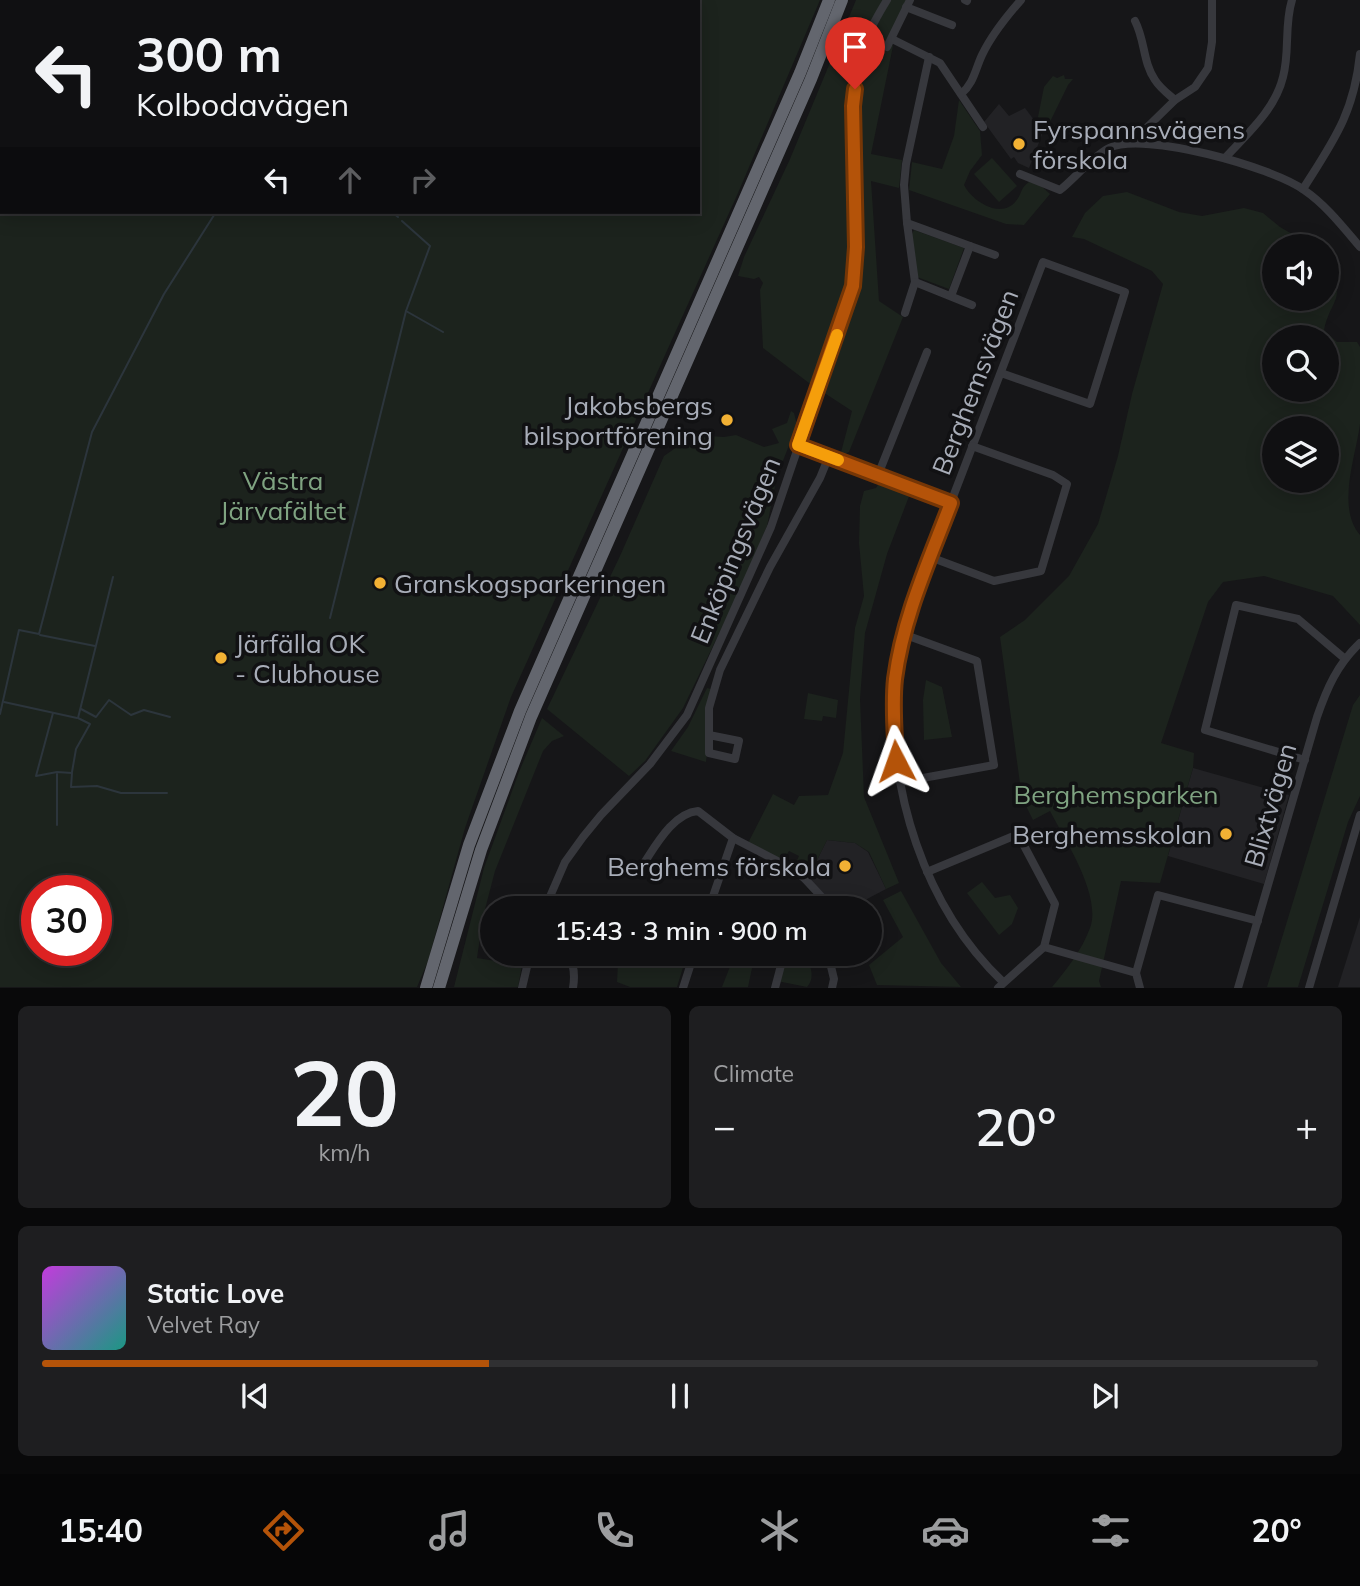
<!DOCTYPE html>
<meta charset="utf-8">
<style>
body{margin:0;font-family:Mulish,sans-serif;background:#1e1e20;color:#f1f3f6;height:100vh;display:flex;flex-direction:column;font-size:26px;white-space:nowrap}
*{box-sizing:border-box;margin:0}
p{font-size:23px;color:#9c9d9f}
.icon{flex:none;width:38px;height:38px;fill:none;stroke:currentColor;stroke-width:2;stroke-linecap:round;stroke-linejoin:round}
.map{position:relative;height:988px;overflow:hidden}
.panel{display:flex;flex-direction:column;gap:18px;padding:18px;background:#09090a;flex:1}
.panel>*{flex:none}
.top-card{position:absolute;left:0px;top:0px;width:700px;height:214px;box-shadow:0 4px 18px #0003,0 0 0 2px #303032;background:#101012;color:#f1f3f6;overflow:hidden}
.tools{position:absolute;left:1262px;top:234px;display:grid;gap:14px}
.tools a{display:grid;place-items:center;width:77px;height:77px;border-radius:50%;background:#101012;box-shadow:0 4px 18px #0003,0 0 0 2px #303032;font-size:35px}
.speed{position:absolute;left:21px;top:875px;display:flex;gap:14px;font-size:35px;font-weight:700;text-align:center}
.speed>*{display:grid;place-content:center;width:91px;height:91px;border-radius:50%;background:#101012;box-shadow:0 4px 18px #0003,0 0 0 2px #303032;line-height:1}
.speed .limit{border:10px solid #d22;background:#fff;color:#111}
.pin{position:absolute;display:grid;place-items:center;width:60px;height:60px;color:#fff;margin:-72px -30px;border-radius:50% 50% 50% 0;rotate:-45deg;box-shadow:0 0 7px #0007}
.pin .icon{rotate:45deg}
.me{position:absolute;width:77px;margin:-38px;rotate:356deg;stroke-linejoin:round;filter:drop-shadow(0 0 5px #0008)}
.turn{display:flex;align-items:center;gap:24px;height:147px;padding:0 21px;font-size:32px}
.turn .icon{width:91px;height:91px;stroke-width:2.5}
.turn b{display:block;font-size:49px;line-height:60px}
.lanes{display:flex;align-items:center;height:66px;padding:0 21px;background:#0003;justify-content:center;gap:35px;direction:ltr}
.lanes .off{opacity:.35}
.big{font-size:52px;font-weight:600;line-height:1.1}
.panel .tile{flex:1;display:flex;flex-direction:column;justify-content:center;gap:10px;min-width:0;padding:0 24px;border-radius:10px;background:#1e1e20}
.panel .dial{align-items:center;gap:0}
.dial b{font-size:91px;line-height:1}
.song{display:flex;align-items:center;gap:21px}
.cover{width:84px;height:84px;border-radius:10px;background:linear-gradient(135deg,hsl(290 70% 55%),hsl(170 70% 35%))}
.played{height:7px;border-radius:4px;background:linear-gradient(90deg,#b45309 35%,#303032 35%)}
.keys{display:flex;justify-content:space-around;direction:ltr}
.heat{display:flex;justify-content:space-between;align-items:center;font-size:38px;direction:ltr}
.panel .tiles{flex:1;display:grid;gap:18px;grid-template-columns:1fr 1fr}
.tile:last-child{grid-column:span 2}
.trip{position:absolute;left:480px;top:896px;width:402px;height:70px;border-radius:35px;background:#101012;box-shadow:0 4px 18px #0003,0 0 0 2px #303032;font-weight:600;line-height:70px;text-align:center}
.menu{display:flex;height:112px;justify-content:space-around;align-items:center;background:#060607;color:#9c9d9f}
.menu .icon{width:49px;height:49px}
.menu .on{color:#b45309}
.menu b{font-size:32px;color:#f1f3f6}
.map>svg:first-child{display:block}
.built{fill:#222225}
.green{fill:#1c231d;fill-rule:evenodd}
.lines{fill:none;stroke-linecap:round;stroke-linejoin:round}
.stream{stroke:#2c353c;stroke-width:2}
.minor{stroke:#37383d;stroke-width:8}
.highway{stroke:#63666e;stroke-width:12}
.route-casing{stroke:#753606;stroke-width:18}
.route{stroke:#b45309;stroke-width:12}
.slow{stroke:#f59e0b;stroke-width:12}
.poi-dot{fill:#f2b134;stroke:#111113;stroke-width:2.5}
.labels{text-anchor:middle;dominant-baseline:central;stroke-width:7;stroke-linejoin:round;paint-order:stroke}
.poi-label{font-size:26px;fill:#a8adb8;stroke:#111113;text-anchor:start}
.street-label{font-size:26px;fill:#a8adb8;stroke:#111113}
.park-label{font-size:26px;fill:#7fa381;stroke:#111113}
</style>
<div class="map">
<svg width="1360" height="988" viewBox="0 0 1360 988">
<rect width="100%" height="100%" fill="#161618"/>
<!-- built -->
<g class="built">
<path d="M999,104L1009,116L1025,108L1043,132L1029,168L1018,163L1014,157L1011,159L984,122Z"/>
<path d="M1193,768L1289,795L1264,884L1168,856Z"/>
<path d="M827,840L855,843L868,852L886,889L850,908H835L808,878Z"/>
<path d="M1360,917V987H1338Z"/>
</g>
<!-- green -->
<g class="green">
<path d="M0,0H820L738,193L511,697L465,828L428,961L417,987H0ZM2,2H698V212H2ZM37,891H96V950H37Z"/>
<path d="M856,0H907L888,40L893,46L871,154L902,160L899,188L871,181L879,301L903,317L849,452L840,456L852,411L809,383L763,348L760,290L763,283L759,277L754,279L738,276L744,257L790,159Z"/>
<path d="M1064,75L1065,79H1073L1068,85L1046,130L1038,117L1044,87L1053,76L1057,78Z"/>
<path d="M959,100L980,131L982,155L970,171L964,185C972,201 1001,220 1016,201C1022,194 1020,188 1029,182L1038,183L1050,194L1024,225L1006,224L909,190L912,162L942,169L954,136Z"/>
<path d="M992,158L1017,186L999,202L974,174Z"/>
<path d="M1127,192L1179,212L1202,216L1244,208L1263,213L1280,227L1311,245L1312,247H1274V299H1326L1327,267C1348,299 1330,300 1324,330L1337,342H1357L1360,347C1360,372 1360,399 1360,424C1356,456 1336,507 1360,535V625L1333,596L1264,576L1223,582L1208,602L1161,743L1194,753L1193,768L1160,883L1121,881L1099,981L1101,987H1052C1067,969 1082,950 1090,928C1102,896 1065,840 1050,811L1033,820L1022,798L1000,637L1025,620L1069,576L1098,524L1118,456L1132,394L1163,284L1152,271L1084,239L1072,237L1085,213L1103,196ZM1274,338H1326V390H1274ZM1274,429H1326V481H1274Z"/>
<path d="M914,230L964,248L949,289L917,277L911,236Z"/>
<path d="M791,411L794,413L797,425L777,476L767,526L743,584L683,708L645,761L629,776L547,709L620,556L664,456L694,435L724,437L736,435L764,447L779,443L772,429L787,423Z"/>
<path d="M881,480L911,491L887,554L865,633L860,699L864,797L899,883L886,889L869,852L855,843L827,840L808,878L794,867L799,856L789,851L782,862L747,845L773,794L794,805L799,796L828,795L843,753L855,628L864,596L859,543L860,506L864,491L876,488Z"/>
<path d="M926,680L942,687L952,737L924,740L923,700Z"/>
<path d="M707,688L714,690L706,762L671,751L688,727Z"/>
<path d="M808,693L838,700L836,718L823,716L822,721L804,719Z"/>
<path d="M1360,695V796L1348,822L1298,987H1267L1353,705Z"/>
<path d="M542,718L564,736L552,741L543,751L495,871L483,917L477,958L522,965L518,987H454L484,868L519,772Z"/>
<path d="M982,882L995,898L1010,895L1018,908L1012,924L999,935L967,893Z"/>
<path d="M901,891L941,963L961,987L877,985L869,965L903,937L883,900Z"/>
<path d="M611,954H654L684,964L677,987H630L617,982L618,963L608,959Z"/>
<path d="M735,954H755L748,987H722Z"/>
<path d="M784,954H805C810,965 816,977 807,987L777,981Z"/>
</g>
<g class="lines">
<!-- stream -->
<g class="stream">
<path d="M329,0V2"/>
<path d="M0,110H2"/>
<path d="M392,212L398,217"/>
<path d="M402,221L430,246L406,311L443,332"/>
<path d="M330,618L406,311"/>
<path d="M40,635L95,646"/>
<path d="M4,702L77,718"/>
<path d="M81,709L96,717L109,700L131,715L144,710L170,717"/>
<path d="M53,713L36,776L57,772L72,773L71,787L97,786L121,793H167"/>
<path d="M0,714L19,630L39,634L92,432L164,294L216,212"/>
<path d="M72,772L76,749L90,724L78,718L113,577"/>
<path d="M57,774V825"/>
</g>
<!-- minor -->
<g class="minor">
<path d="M965,0L967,1"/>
<path d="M906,7L952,25"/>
<path d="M1135,21C1145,40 1143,63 1155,80C1160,88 1168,94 1175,100"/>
<path d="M892,39L940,63L983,127"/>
<path d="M887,47L910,0"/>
<path d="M961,94C974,83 975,70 982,55C992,34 1006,17 1021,0"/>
<path d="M1131,143L1175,100L1195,87L1208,68L1212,42V0"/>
<path d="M1225,158C1247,134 1275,110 1283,77C1290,52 1284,25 1292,0"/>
<path d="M1020,174L1060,190C1075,178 1093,156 1109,148C1144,131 1272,167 1304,190C1326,205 1343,227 1360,247"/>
<path d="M1303,189C1334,140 1354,113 1360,54"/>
<path d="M907,223L904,185L906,164L929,57"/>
<path d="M970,246L995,255"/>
<path d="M951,296L970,246L907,223L915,282L972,305"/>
<path d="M905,313L915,282"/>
<path d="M1001,373L1090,404L1125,292L1043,262C1011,345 979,428 948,510C927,566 900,622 895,682C887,789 924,907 1003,982"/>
<path d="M798,445L951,503"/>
<path d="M878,475L927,352"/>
<path d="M930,557L994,581L1041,571L1067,484L1053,475L972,446"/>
<path d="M709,735L739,741L735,759L709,753V708L720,670L770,567L820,478L829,456"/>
<path d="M1305,760L1205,730L1236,605L1298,619L1344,658"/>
<path d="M901,782L994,765L977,661L903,634"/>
<path d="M640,869C654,849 672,813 698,811L733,838L793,869L805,879L832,908"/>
<path d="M927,872L1016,835L1021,840L1055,904L1044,947L998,988"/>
<path d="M545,908L565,862L583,837L601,815L650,764L687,715L771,527L853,286C858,210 842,119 863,48C868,31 878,15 887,0"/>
<path d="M560,908L565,902"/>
<path d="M709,908L733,838"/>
<path d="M1044,947L1136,973L1140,988"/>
<path d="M567,954C574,963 575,976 573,988"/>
<path d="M828,954L834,979L832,988"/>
<path d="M1136,973L1158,895L1258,921"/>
<path d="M522,988L530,954"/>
<path d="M683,988L694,954"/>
<path d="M775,988L784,954"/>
<path d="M1238,988L1317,717C1327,688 1337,665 1360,643"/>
<path d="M1309,988L1360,815"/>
</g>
<!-- highway -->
<g class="highway">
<path d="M426,988L469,845L520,711L800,73L829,0"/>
<path d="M439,988L481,850L531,717L811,79L842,0"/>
</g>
</g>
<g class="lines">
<defs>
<path id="route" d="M855,89L853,106L856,247L853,286L798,445L951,503C929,561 903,617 895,679C892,706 895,734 896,761"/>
</defs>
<!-- route casing -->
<use href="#route" class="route-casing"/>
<!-- route -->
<use href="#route" class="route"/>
<!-- slow -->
<path class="slow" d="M837,335L798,445L838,460"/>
</g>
<!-- markers -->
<g class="poi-dot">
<circle cx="1019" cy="144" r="7"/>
<circle cx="727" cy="420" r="7"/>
<circle cx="380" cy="583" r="7"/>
<circle cx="221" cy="658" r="7"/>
<circle cx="1226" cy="834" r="7"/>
<circle cx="845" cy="866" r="7"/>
</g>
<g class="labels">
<!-- poi labels -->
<g class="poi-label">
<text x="1033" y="129">Fyrspannsvägens<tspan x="1033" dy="30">förskola</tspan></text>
<text x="713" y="405" text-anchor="end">Jakobsbergs<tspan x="713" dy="30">bilsportförening</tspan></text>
<text x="394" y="583">Granskogsparkeringen</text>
<text x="235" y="643">Järfälla OK<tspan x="235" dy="30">- Clubhouse</tspan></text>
<text x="1212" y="834" text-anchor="end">Berghemsskolan</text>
<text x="831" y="866" text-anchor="end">Berghems förskola</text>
</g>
<!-- street labels -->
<g class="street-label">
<text transform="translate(975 382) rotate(-69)">Berghemsvägen</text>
<text transform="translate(735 550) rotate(-68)">Enköpingsvägen</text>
<text transform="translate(1270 805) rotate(-74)">Blixtvägen</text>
</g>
<!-- park labels -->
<g class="park-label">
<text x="283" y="480">Västra<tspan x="283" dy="30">Järvafältet</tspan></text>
<text x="1116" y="794">Berghemsparken</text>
</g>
</g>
</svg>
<div class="tools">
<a><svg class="icon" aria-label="sound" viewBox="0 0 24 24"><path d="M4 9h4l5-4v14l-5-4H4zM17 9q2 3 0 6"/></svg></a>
<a><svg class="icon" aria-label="search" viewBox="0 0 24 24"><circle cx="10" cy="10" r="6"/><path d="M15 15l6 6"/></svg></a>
<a><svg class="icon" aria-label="layers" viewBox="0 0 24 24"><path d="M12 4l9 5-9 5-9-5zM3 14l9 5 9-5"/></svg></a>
</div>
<div class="speed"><div class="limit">30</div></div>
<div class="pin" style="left:855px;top:89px;background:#d93025"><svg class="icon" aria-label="arrive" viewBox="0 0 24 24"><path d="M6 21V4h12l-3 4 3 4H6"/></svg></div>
<svg class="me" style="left:896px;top:761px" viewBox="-20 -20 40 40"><path d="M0-17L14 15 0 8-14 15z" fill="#b45309" stroke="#fff" stroke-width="4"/></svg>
<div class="trip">15:43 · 3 min · 900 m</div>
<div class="top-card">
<div class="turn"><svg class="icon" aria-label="left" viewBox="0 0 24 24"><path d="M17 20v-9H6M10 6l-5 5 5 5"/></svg><div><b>300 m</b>Kolbodavägen</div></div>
<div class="lanes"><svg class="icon" aria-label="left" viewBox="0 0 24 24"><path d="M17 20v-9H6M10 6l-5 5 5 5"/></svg><svg class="icon off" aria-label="ahead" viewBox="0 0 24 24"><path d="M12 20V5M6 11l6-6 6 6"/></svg><svg class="icon off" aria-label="right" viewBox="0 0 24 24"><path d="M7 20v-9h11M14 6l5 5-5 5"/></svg></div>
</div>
</div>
<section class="panel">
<div class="tiles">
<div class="tile dial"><b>20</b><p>km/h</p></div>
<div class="tile"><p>Climate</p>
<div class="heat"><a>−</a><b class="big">20°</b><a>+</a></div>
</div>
<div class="tile">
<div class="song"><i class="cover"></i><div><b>Static Love</b><p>Velvet Ray</p></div></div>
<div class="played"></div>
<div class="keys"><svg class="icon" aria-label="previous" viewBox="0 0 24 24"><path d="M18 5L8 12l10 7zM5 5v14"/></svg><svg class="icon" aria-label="pause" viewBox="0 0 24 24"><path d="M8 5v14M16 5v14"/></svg><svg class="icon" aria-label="next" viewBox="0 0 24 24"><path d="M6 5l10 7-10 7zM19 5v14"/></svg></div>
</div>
</div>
</section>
<nav class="menu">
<b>15:40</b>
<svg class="icon on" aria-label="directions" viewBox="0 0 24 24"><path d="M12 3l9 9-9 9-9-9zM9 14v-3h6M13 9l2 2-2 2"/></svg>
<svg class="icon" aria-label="music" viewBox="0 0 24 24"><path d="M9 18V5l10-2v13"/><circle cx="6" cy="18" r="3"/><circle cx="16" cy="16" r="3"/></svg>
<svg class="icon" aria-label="phone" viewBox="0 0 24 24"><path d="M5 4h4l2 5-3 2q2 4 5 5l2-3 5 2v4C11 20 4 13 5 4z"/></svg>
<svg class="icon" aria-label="climate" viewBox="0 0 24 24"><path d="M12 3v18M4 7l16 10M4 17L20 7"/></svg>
<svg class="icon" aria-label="car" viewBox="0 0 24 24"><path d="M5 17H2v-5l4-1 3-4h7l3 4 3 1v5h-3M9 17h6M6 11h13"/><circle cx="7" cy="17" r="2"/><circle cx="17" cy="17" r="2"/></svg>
<svg class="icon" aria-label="filters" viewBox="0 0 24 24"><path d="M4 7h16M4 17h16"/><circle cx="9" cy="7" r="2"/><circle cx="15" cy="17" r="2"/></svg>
<b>20°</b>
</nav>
